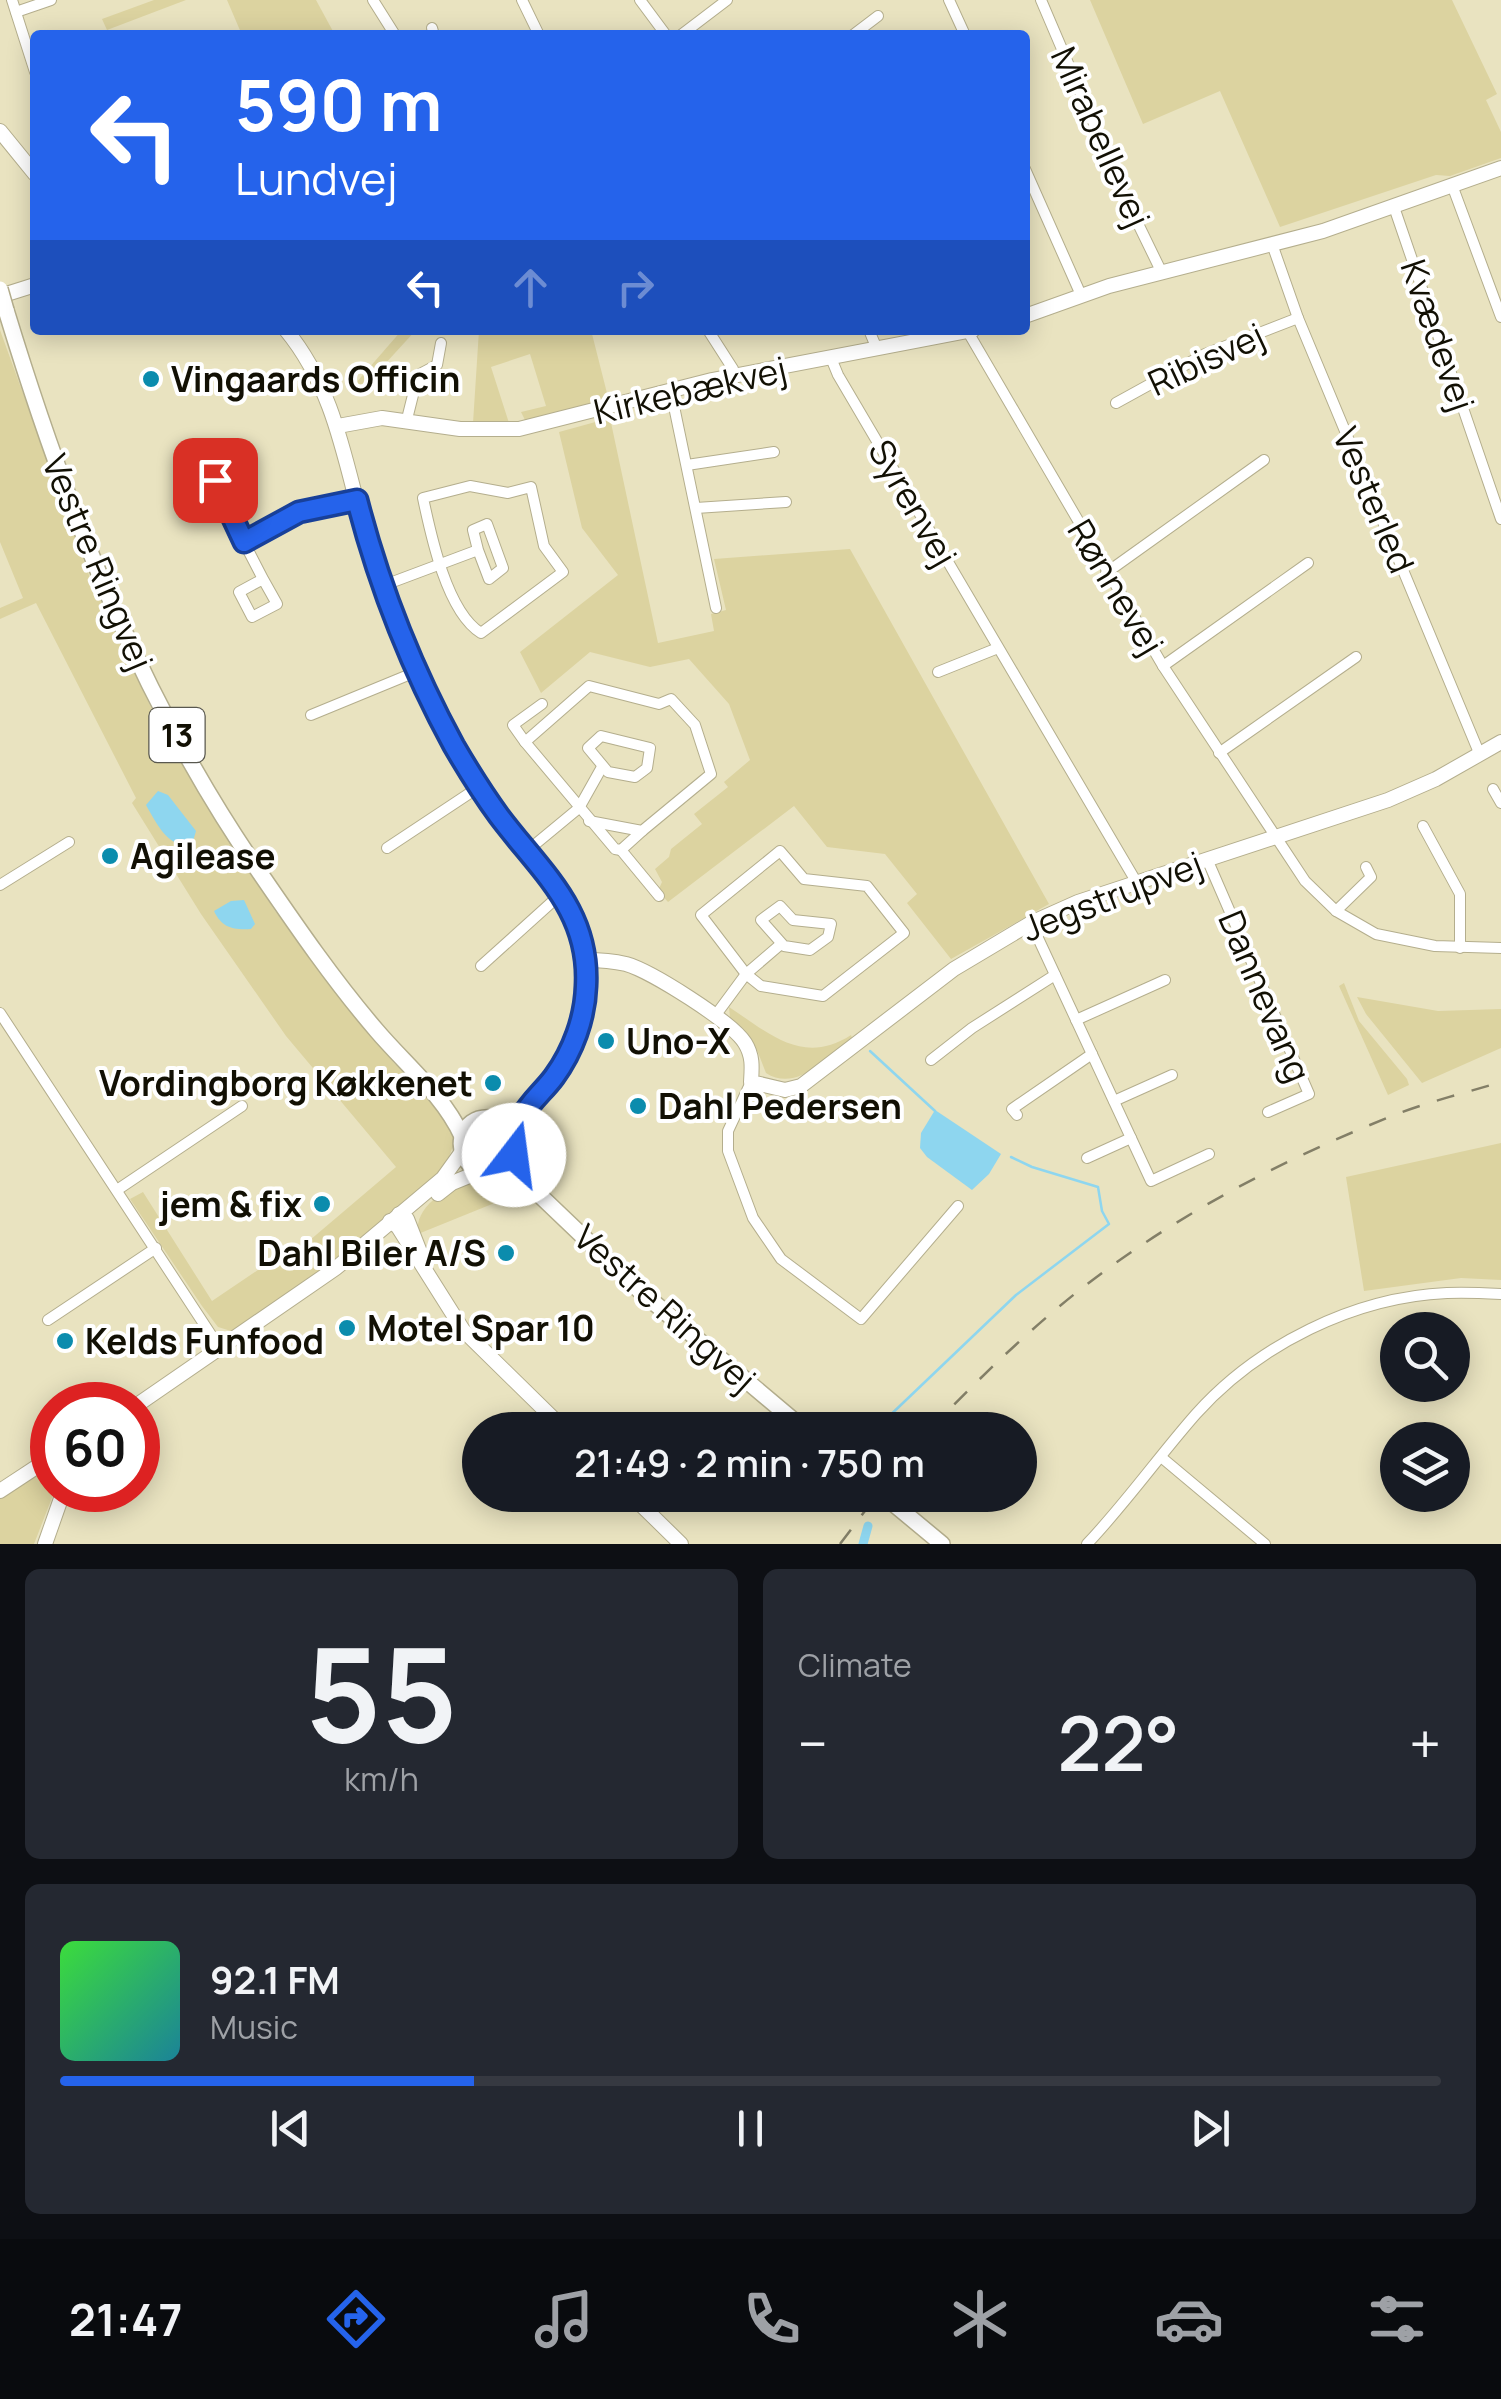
<!DOCTYPE html>
<meta charset="utf-8">
<style>
body{margin:0;font-family:Manrope,sans-serif;background:#242831;color:#f1f3f6;height:100vh;display:flex;flex-direction:column;font-size:38px;white-space:nowrap}
*{box-sizing:border-box;margin:0}
p{font-size:32px;color:#9ea1a6}
.icon{flex:none;width:55px;height:55px;fill:none;stroke:currentColor;stroke-width:2;stroke-linecap:round;stroke-linejoin:round}
.map{position:relative;height:1544px;overflow:hidden}
.details{display:flex;flex-direction:column;gap:25px;padding:25px;background:#0d0f14;flex:1}
.details>*{flex:none}
.guide{position:absolute;left:30px;top:30px;width:1000px;height:305px;border-radius:10px;box-shadow:0 5px 25px #0003;background:#2563eb;color:#fff;overflow:hidden}
.fabs{position:absolute;left:1380px;top:1312px;display:grid;gap:20px}
.fabs a{display:grid;place-items:center;width:90px;height:90px;border-radius:50%;background:#171b24;box-shadow:0 5px 25px #0003;font-size:50px}
.speed{position:absolute;left:30px;top:1382px;display:flex;gap:20px;font-size:50px;font-weight:700;text-align:center}
.speed>*{display:grid;place-content:center;width:130px;height:130px;border-radius:50%;background:#171b24;box-shadow:0 5px 25px #0003;line-height:1}
.speed .limit{border:15px solid #d22;background:#fff;color:#111}
.pin{position:absolute;display:grid;place-items:center;width:85px;height:85px;color:#fff;margin:-42px;border-radius:20px;box-shadow:0 5px 15px #0006}
.me{position:absolute;width:110px;margin:-55px;rotate:15deg;stroke-linejoin:round;filter:drop-shadow(0 0 8px #0008)}
.turn{display:flex;align-items:center;gap:35px;height:210px;padding:0 40px;font-size:45px}
.turn .icon{width:130px;height:130px;stroke-width:2.5}
.turn b{display:block;font-size:70px;line-height:85px}
.lanes{display:flex;align-items:center;height:95px;padding:0 40px;background:#0003;justify-content:center;gap:50px;direction:ltr}
.lanes .off{opacity:.35}
.big{font-size:75px;font-weight:600;line-height:1.1}
.details .tile{flex:1;display:flex;flex-direction:column;justify-content:center;gap:15px;min-width:0;padding:0 35px;border-radius:15px;background:#242831}
.details .dial{align-items:center;gap:0}
.dial b{font-size:130px;line-height:1}
.song{display:flex;align-items:center;gap:30px}
.cover{width:120px;height:120px;border-radius:15px;background:linear-gradient(135deg,hsl(120 70% 55%),hsl(190 70% 35%))}
.played{height:10px;border-radius:5px;background:linear-gradient(90deg,#2563eb 30%,#363941 30%)}
.keys{display:flex;justify-content:space-around;direction:ltr}
.heat{display:flex;justify-content:space-between;align-items:center;font-size:55px;direction:ltr}
.details .tiles{flex:1;display:grid;gap:25px;grid-template-columns:1fr 1fr}
.tile:last-child{grid-column:span 2}
.trip{position:absolute;left:462px;top:1412px;width:575px;height:100px;border-radius:50px;background:#171b24;box-shadow:0 5px 25px #0003;font-weight:600;line-height:100px;text-align:center}
.menu{display:flex;height:160px;justify-content:space-around;align-items:center;background:#090b0e;color:#9ea1a6}
.menu .icon{width:70px;height:70px}
.menu .active{color:#2563eb}
.menu b{font-size:45px;color:#f1f3f6}
.map>svg:first-child{display:block}
.green{fill:#dcd3a0}
.water{fill:#8ed6ef}
.lines{fill:none;stroke-linecap:round;stroke-linejoin:round}
.stream{stroke:#8ed6ef;stroke-width:2.5}
.canal{stroke:#8ed6ef;stroke-width:9}
.street-casing{stroke:#b4ae8d;stroke-width:12}
.secondary-casing{stroke:#b4ae8d;stroke-width:16}
.primary-casing{stroke:#b4ae8d;stroke-width:18}
.street{stroke:#fff;stroke-width:10}
.secondary{stroke:#fff;stroke-width:14}
.primary{stroke:#fff;stroke-width:15}
.rail{stroke:#837f67;stroke-width:2.5;stroke-dasharray:18 18;stroke-linecap:butt}
.primary-bridge-casing{stroke:#b4ae8d;stroke-width:18;stroke-linecap:butt}
.primary-bridge{stroke:#fff;stroke-width:15}
.route-casing{stroke:#184099;stroke-width:25}
.route{stroke:#2563eb;stroke-width:18}
.poi-dot{fill:#0b8cad;stroke:#fff;stroke-width:4}
.labels{text-anchor:middle;dominant-baseline:central;stroke-width:8;stroke-linejoin:round;paint-order:stroke}
.shield{fill:#fff;stroke:#59584f;stroke-width:2.5}
.shield-label{font-size:32px;font-weight:bold;fill:#121004}
.street-label{font-size:35px;fill:#121004;stroke:#fff}
.poi-label{font-size:35px;font-weight:bold;fill:#121004;stroke:#fff;text-anchor:start}
</style>
<div class="map">
<svg width="1501" height="1544" viewBox="0 0 1501 1544">
<rect width="100%" height="100%" fill="#e9e3c0"/>
<!-- green -->
<g class="green">
<path d="M154,0H186L107,30L102,19Z"/>
<path d="M227,0H316L335,35H242Z"/>
<path d="M1090,0H1452L1497,94L1486,100L1501,132V158L1450,176L1436,175L1280,227L1220,91L1143,124Z"/>
<path d="M0,330L90,578L162,731L275,911L394,1063L443,1112L451,1124L455,1141L445,1167L428,1183L352,1246L244,1327L231,1331L218,1327L202,1306L130,1199L143,1192L212,1301L295,1245L303,1246L396,1167L286,1036L201,914L132,803L136,798L36,603L0,619V608L23,598L0,542Z"/>
<path d="M402,330H416L363,388L355,384Z"/>
<path d="M479,330H591L609,401L525,420L521,412L546,406L530,354L491,367L509,423H473Z"/>
<path d="M610,418L658,643L714,631L711,614L726,610L714,559L850,549L1049,904L951,959L907,903L917,894L885,854L827,847L794,806L668,902L658,891L662,882L655,869L669,857L671,849L702,824L694,814L728,787L724,782L750,760L729,704L689,659L650,667L590,652L541,693L520,652L618,575L582,528L559,432Z"/>
<path d="M1344,983L1359,1021L1407,1079L1409,1085L1388,1095L1339,986Z"/>
<path d="M1357,997L1438,1011L1501,1009V1048L1422,1083L1366,1014Z"/>
<path d="M729,1007C770,1034 803,1066 851,1035L852,1038C827,1057 797,1093 766,1073C756,1048 753,1033 730,1018Z"/>
<circle cx="488" cy="1145" r="20"/>
<path d="M1501,1143V1280L1461,1278L1364,1291L1346,1177Z"/>
<path d="M473,1177L500,1179L516,1185L514,1195L418,1234C413,1206 450,1186 473,1177Z"/>
<path d="M45,1469H52L55,1490L34,1544H0V1499Z"/>
</g>
<!-- water -->
<g class="water">
<path d="M158,791L168,795L196,831L191,848C166,844 158,826 146,805Z"/>
<path d="M244,900L255,924L251,929C233,930 222,928 214,911L231,901Z"/>
<path d="M935,1110L1001,1154L989,1174L972,1190L927,1157L920,1148L921,1133Z"/>
</g>
<g class="lines">
<!-- stream -->
<g class="stream">
<path d="M870,1051L935,1111"/>
<path d="M882,1423L1016,1295L1109,1224L1102,1211L1098,1187L1032,1167L1011,1157"/>
<path d="M874,1430L882,1423L890,1430"/>
</g>
<!-- canal -->
<g class="canal">
<path d="M829,1495L841,1505"/>
<path d="M863,1544L868,1526"/>
</g>
<defs>
<g id="street">
<path d="M12,0L35,72"/>
<path d="M373,0L395,35"/>
<path d="M522,0L539,35"/>
<path d="M640,0L666,35"/>
<path d="M949,0L965,35"/>
<path d="M1041,0L1126,199L1162,273"/>
<path d="M16,12L51,0"/>
<path d="M432,28L434,35"/>
<path d="M681,35L727,0"/>
<path d="M853,35L878,16"/>
<path d="M1025,169L1081,295"/>
<path d="M1452,185L1501,317"/>
<path d="M1394,207L1501,519"/>
<path d="M1272,244L1298,318L1480,755"/>
<path d="M708,330L733,369L734,376"/>
<path d="M869,330L877,349"/>
<path d="M968,332L1163,666L1305,881L1336,911L1376,934L1435,946L1501,948"/>
<path d="M831,358L838,375L1137,883"/>
<path d="M671,392L716,608"/>
<path d="M1116,403L1205,354L1298,318"/>
<path d="M407,419L418,375L437,365L441,343"/>
<path d="M687,465L774,452"/>
<path d="M215,480L188,483L184,457L211,453L220,496L263,579L239,592L252,617L277,604L263,579"/>
<path d="M470,486L508,493L531,487L544,546L563,572L481,633C447,612 431,536 423,498Z"/>
<path d="M696,508L786,502"/>
<path d="M243,542L299,512L357,500"/>
<path d="M1106,573L1264,460"/>
<path d="M382,586L478,550L489,579L503,568L487,524L473,530L478,550"/>
<path d="M1163,666L1308,563"/>
<path d="M938,672L998,648"/>
<path d="M542,704L513,725L525,742L615,849L621,850L642,831"/>
<path d="M311,715L418,671"/>
<path d="M601,736L650,748L647,768L635,777L608,772L588,748Z"/>
<path d="M525,742L589,686L659,704L671,699L695,725L711,774L642,831L589,821"/>
<path d="M1219,753L1356,657"/>
<path d="M1493,789L1501,803"/>
<path d="M1423,826L1460,894V948"/>
<path d="M387,848L479,787"/>
<path d="M621,850L659,896"/>
<path d="M527,851L579,808L602,767"/>
<path d="M780,851L804,879L867,886L904,933L823,996L761,986L746,974L701,915Z"/>
<path d="M1207,859L1309,1094L1268,1112"/>
<path d="M0,885L69,842"/>
<path d="M780,906L793,920L831,924L828,937L810,950L784,946L761,920Z"/>
<path d="M1336,911L1371,877L1366,867"/>
<path d="M1031,923L1151,1181L1209,1154"/>
<path d="M481,966L562,893"/>
<path d="M0,1013L221,1350"/>
<path d="M715,1016L746,974L781,944"/>
<path d="M1076,1020L1165,980"/>
<path d="M931,1060L972,1028L1055,975"/>
<path d="M751,1082L728,1131V1151L753,1218L781,1259L861,1319L958,1206"/>
<path d="M1114,1101L1172,1075"/>
<path d="M1017,1115L1012,1109L1092,1054"/>
<path d="M1087,1158L1131,1138"/>
<path d="M117,1190L242,1106"/>
<path d="M48,1320L156,1248"/>
<path d="M1161,1457L1265,1544"/>
<path d="M1087,1544C1126,1503 1159,1456 1196,1414C1258,1345 1354,1297 1447,1293C1465,1292 1483,1293 1501,1294"/>
</g>
<g id="secondary">
<path d="M0,131L35,174"/>
<path d="M0,296L35,285"/>
<path d="M1025,316L1109,286L1323,231L1501,168"/>
<path d="M286,330C338,393 346,471 369,547C386,602 410,656 435,708C453,744 473,779 496,812C530,860 578,897 586,958C594,1022 560,1095 499,1120"/>
<path d="M338,426L382,418L460,429H519L712,380L973,330"/>
<path d="M586,960C599,960 613,961 626,964C651,971 732,1022 745,1043C753,1056 752,1067 751,1082L785,1090L801,1086L954,969L1031,923L1078,902L1388,800L1436,779L1501,742"/>
<path d="M438,1194L452,1183L479,1172"/>
<path d="M399,1214L407,1219L420,1252"/>
<path d="M390,1221L398,1227L463,1330L565,1430"/>
<path d="M137,1405L336,1268L443,1178L461,1153"/>
<path d="M0,1491L47,1460H52"/>
<path d="M631,1495L681,1544"/>
<path d="M45,1544L64,1490"/>
</g>
<g id="primary">
<path d="M6,310C66,507 141,702 260,873C297,927 334,981 377,1031C406,1065 443,1095 462,1136"/>
<path d="M514,1155L500,1171L479,1172C450,1156 458,1114 492,1118C514,1122 513,1138 514,1155C515,1164 523,1176 528,1184"/>
<path d="M500,1171L528,1184L639,1290L805,1430"/>
<path d="M883,1495L942,1544"/>
</g>
</defs>
<!-- street casing -->
<use href="#street" class="street-casing"/>
<!-- secondary casing -->
<use href="#secondary" class="secondary-casing"/>
<!-- primary casing -->
<use href="#primary" class="primary-casing"/>
<!-- street -->
<use href="#street" class="street"/>
<!-- secondary -->
<use href="#secondary" class="secondary"/>
<!-- primary -->
<use href="#primary" class="primary"/>
<!-- rail -->
<g class="rail">
<path d="M929,1430C979,1379 1029,1329 1086,1285C1178,1214 1284,1159 1392,1116C1427,1102 1465,1093 1501,1082"/>
<path d="M840,1544L877,1495"/>
</g>
<defs>
<path id="primary-bridge" d="M0,289L6,310"/>
</defs>
<!-- primary-bridge casing -->
<use href="#primary-bridge" class="primary-bridge-casing"/>
<!-- primary-bridge -->
<use href="#primary-bridge" class="primary-bridge"/>
</g>
<g class="lines">
<defs>
<path id="route" d="M215,480L244,542L299,512L357,500C379,585 412,669 454,746C468,770 483,794 499,816C541,872 590,910 586,986C585,1018 573,1051 554,1077C543,1092 529,1102 521,1119C515,1132 517,1142 514,1155"/>
</defs>
<!-- route casing -->
<use href="#route" class="route-casing"/>
<!-- route -->
<use href="#route" class="route"/>
</g>
<!-- markers -->
<g class="poi-dot">
<circle cx="151" cy="379" r="10"/>
<circle cx="110" cy="856" r="10"/>
<circle cx="606" cy="1041" r="10"/>
<circle cx="493" cy="1083" r="10"/>
<circle cx="638" cy="1106" r="10"/>
<circle cx="322" cy="1204" r="10"/>
<circle cx="506" cy="1253" r="10"/>
<circle cx="347" cy="1328" r="10"/>
<circle cx="65" cy="1341" r="10"/>
</g>
<g class="labels">
<!-- shield labels -->
<rect class="shield" x="149.5" y="708" width="55" height="54" rx="8"/>
<g class="shield-label">
<text x="177" y="735">13</text>
</g>
<!-- street labels -->
<g class="street-label">
<text transform="translate(1101 137) rotate(66)">Mirabellevej</text>
<text transform="translate(1438 335) rotate(71)">Kvædevej</text>
<text transform="translate(1206 359) rotate(-25)">Ribisvej</text>
<text transform="translate(690 390) rotate(-13)">Kirkebækvej</text>
<text transform="translate(1374 500) rotate(67)">Vesterled</text>
<text transform="translate(913 503) rotate(60)">Syrenvej</text>
<text transform="translate(98 562) rotate(67)">Vestre Ringvej</text>
<text transform="translate(1116 587) rotate(59)">Rønnevej</text>
<text transform="translate(1112 896) rotate(-21)">Jegstrupvej</text>
<text transform="translate(1265 996) rotate(67)">Dannevang</text>
<text transform="translate(665 1308) rotate(42)">Vestre Ringvej</text>
</g>
<!-- poi labels -->
<g class="poi-label">
<text x="171" y="379">Vingaards Officin</text>
<text x="130" y="856">Agilease</text>
<text x="626" y="1041">Uno-X</text>
<text x="473" y="1083" text-anchor="end">Vordingborg Køkkenet</text>
<text x="658" y="1106">Dahl Pedersen</text>
<text x="302" y="1204" text-anchor="end">jem &amp; fix</text>
<text x="486" y="1253" text-anchor="end">Dahl Biler A/S</text>
<text x="367" y="1328">Motel Spar 10</text>
<text x="85" y="1341">Kelds Funfood</text>
</g>
</g>
</svg>
<div class="fabs">
<a><svg class="icon" aria-label="search" viewBox="0 0 24 24"><circle cx="10" cy="10" r="6"/><path d="M15 15l6 6"/></svg></a>
<a><svg class="icon" aria-label="layers" viewBox="0 0 24 24"><path d="M12 4l9 5-9 5-9-5zM3 14l9 5 9-5"/></svg></a>
</div>
<div class="speed"><div class="limit">60</div></div>
<div class="pin" style="left:215px;top:480px;background:#d93025"><svg class="icon" aria-label="arrive" viewBox="0 0 24 24"><path d="M6 21V4h12l-3 4 3 4H6"/></svg></div>
<svg class="me" style="left:514px;top:1155px" viewBox="-20 -20 40 40"><circle r="19" fill="#fff"/><path d="M0-13L10 11 0 6-10 11z" fill="#2563eb"/></svg>
<div class="trip">21:49 · 2 min · 750 m</div>
<div class="guide">
<div class="turn"><svg class="icon" aria-label="left" viewBox="0 0 24 24"><path d="M17 20v-9H6M10 6l-5 5 5 5"/></svg><div><b>590 m</b>Lundvej</div></div>
<div class="lanes"><svg class="icon" aria-label="left" viewBox="0 0 24 24"><path d="M17 20v-9H6M10 6l-5 5 5 5"/></svg><svg class="icon off" aria-label="ahead" viewBox="0 0 24 24"><path d="M12 20V5M6 11l6-6 6 6"/></svg><svg class="icon off" aria-label="right" viewBox="0 0 24 24"><path d="M7 20v-9h11M14 6l5 5-5 5"/></svg></div>
</div>
</div>
<section class="details">
<div class="tiles">
<div class="tile dial"><b>55</b><p>km/h</p></div>
<div class="tile"><p>Climate</p>
<div class="heat"><a>−</a><b class="big">22°</b><a>+</a></div>
</div>
<div class="tile">
<div class="song"><i class="cover"></i><div><b>92.1 FM</b><p>Music</p></div></div>
<div class="played"></div>
<div class="keys"><svg class="icon" aria-label="previous" viewBox="0 0 24 24"><path d="M18 5L8 12l10 7zM5 5v14"/></svg><svg class="icon" aria-label="pause" viewBox="0 0 24 24"><path d="M8 5v14M16 5v14"/></svg><svg class="icon" aria-label="next" viewBox="0 0 24 24"><path d="M6 5l10 7-10 7zM19 5v14"/></svg></div>
</div>
</div>
</section>
<nav class="menu">
<b>21:47</b>
<svg class="icon active" aria-label="directions" viewBox="0 0 24 24"><path d="M12 3l9 9-9 9-9-9zM9 14v-3h6M13 9l2 2-2 2"/></svg>
<svg class="icon" aria-label="music" viewBox="0 0 24 24"><path d="M9 18V5l10-2v13"/><circle cx="6" cy="18" r="3"/><circle cx="16" cy="16" r="3"/></svg>
<svg class="icon" aria-label="phone" viewBox="0 0 24 24"><path d="M5 4h4l2 5-3 2q2 4 5 5l2-3 5 2v4C11 20 4 13 5 4z"/></svg>
<svg class="icon" aria-label="climate" viewBox="0 0 24 24"><path d="M12 3v18M4 7l16 10M4 17L20 7"/></svg>
<svg class="icon" aria-label="car" viewBox="0 0 24 24"><path d="M5 17H2v-5l4-1 3-4h7l3 4 3 1v5h-3M9 17h6M6 11h13"/><circle cx="7" cy="17" r="2"/><circle cx="17" cy="17" r="2"/></svg>
<svg class="icon" aria-label="filters" viewBox="0 0 24 24"><path d="M4 7h16M4 17h16"/><circle cx="9" cy="7" r="2"/><circle cx="15" cy="17" r="2"/></svg>
</nav>
